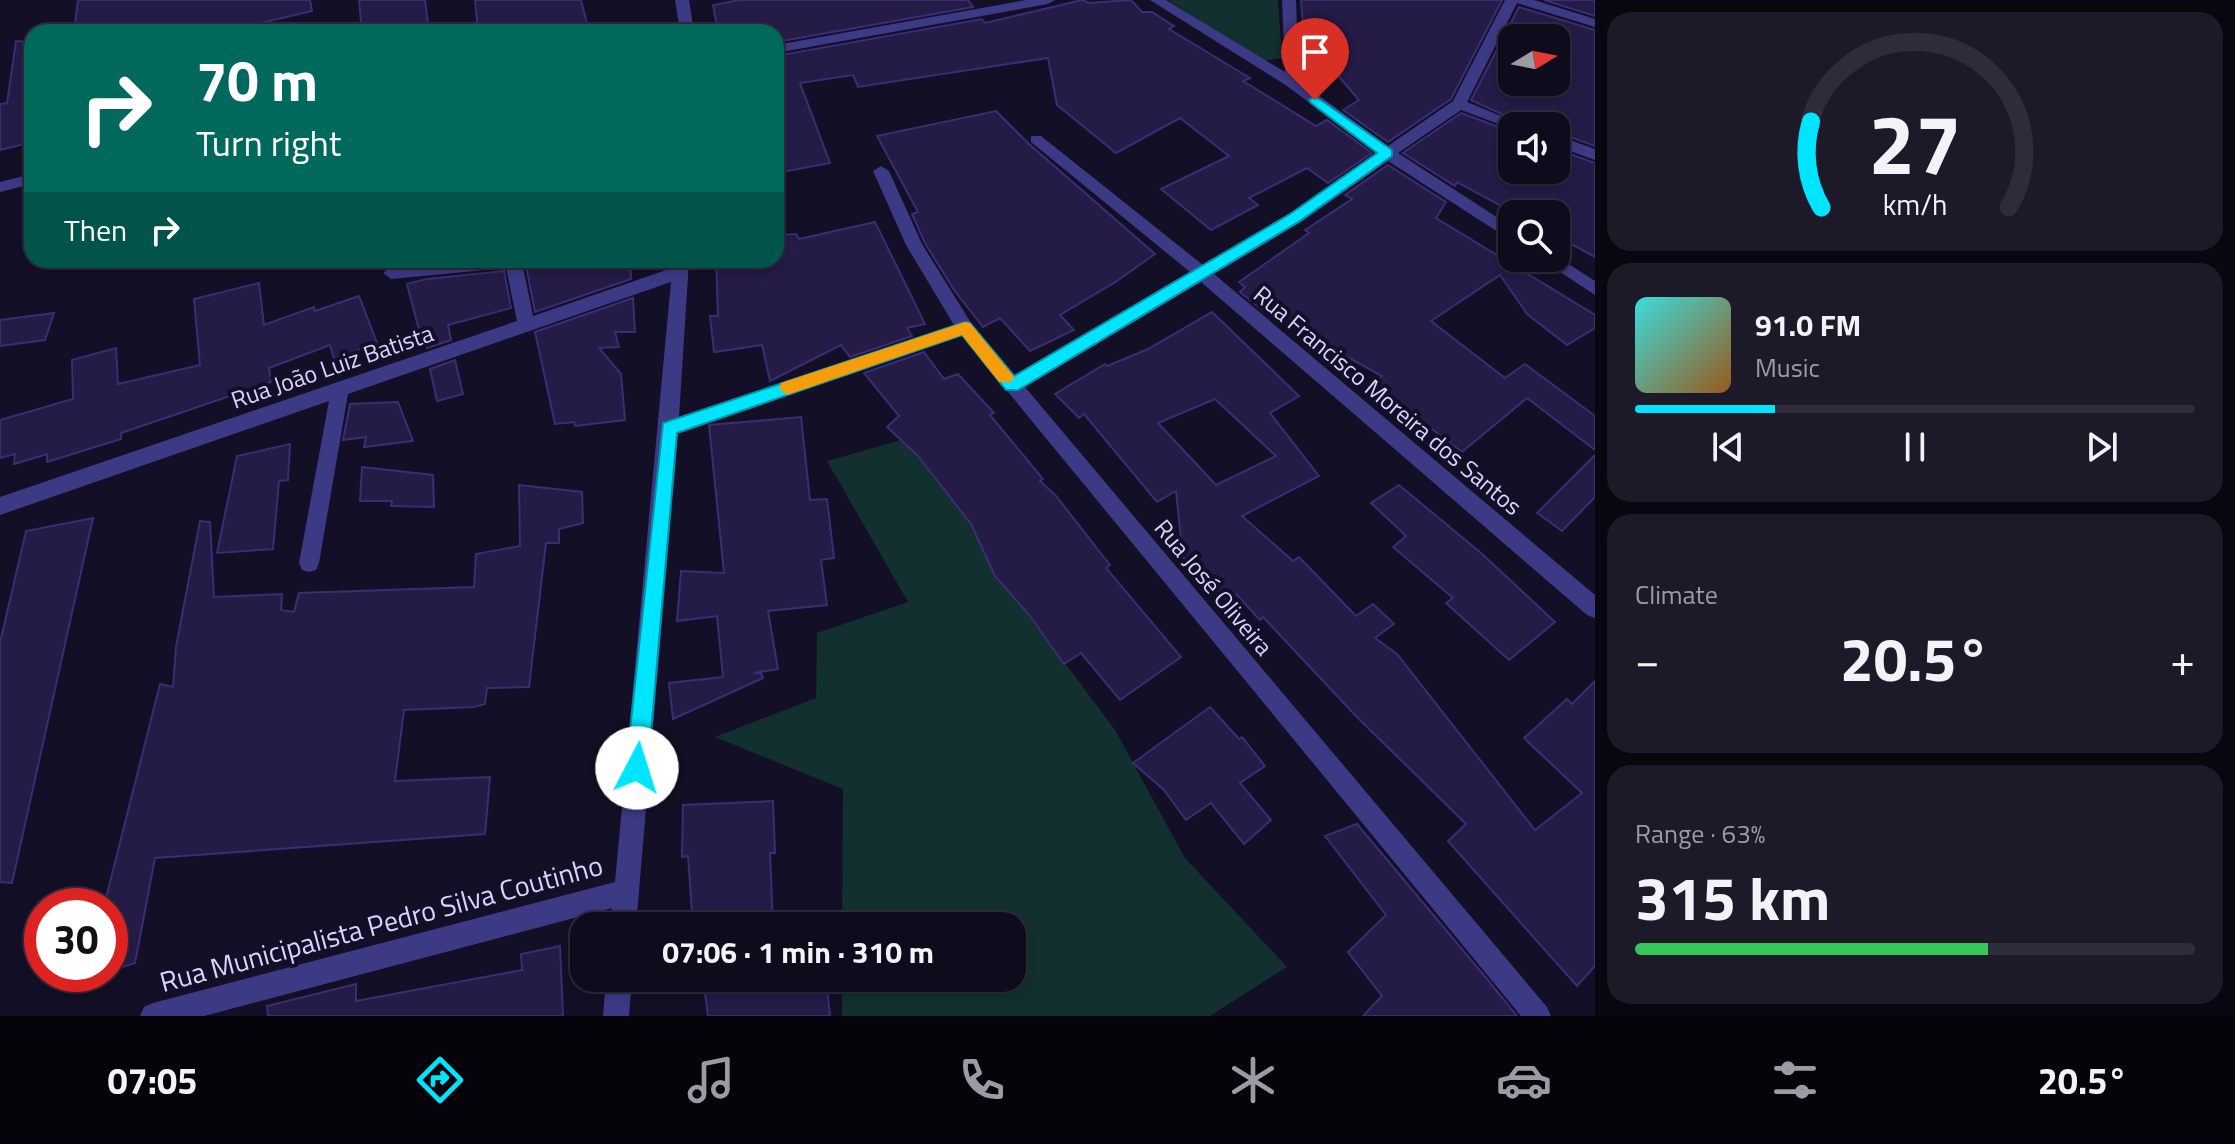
<!DOCTYPE html>
<meta charset="utf-8">
<style>
body{margin:0;font-family:"Titillium Web",sans-serif;background:#1c1929;color:#f1f3f6;height:100vh;display:flex;flex-direction:column;font-size:30px;white-space:nowrap}
*{box-sizing:border-box;margin:0}
p{font-size:26px;color:#9b9ba3}
.icon{flex:none;width:44px;height:44px;fill:none;stroke:currentColor;stroke-width:2;stroke-linecap:round;stroke-linejoin:round}
.map{position:relative;flex:1;overflow:hidden}
.drawer{display:flex;flex-direction:column;gap:12px;padding:12px;background:#08060f;width:640px}
.drawer>*{flex:none}
.hud{position:absolute;left:24px;top:24px;width:760px;height:244px;border-radius:24px;box-shadow:0 4px 12px #0003,0 0 0 2px #2e2b3b;background:#00695c;color:#fff;overflow:hidden}
.needle{width:52px;rotate:80deg}
.tools{position:absolute;left:1498px;top:24px;display:grid;gap:16px}
.tools a{display:grid;place-items:center;width:72px;height:72px;border-radius:16px;background:#0e0b1c;box-shadow:0 4px 12px #0003,0 0 0 2px #2e2b3b;font-size:40px}
.speed{position:absolute;left:24px;top:888px;display:flex;gap:16px;font-size:40px;font-weight:700;text-align:center}
.speed>*{display:grid;place-content:center;width:104px;height:104px;border-radius:50%;background:#0e0b1c;box-shadow:0 4px 12px #0003,0 0 0 2px #2e2b3b;line-height:1}
.speed .limit{border:12px solid #d22;background:#fff;color:#111}
.pin{position:absolute;display:grid;place-items:center;width:68px;height:68px;color:#fff;margin:-82px -34px;border-radius:50% 50% 50% 0;rotate:-45deg;box-shadow:0 0 8px #0007}
.pin .icon{rotate:45deg}
.me{position:absolute;width:88px;margin:-44px;rotate:5deg;stroke-linejoin:round;filter:drop-shadow(0 0 6px #0008)}
.turn{display:flex;align-items:center;gap:28px;height:168px;padding:0 40px;font-size:36px}
.turn .icon{width:104px;height:104px;stroke-width:2.5}
.turn b{display:block;font-size:56px;line-height:68px}
.then{display:flex;align-items:center;height:76px;padding:0 40px;background:#0003;gap:16px;font-size:30px}
.big{font-size:60px;font-weight:700;line-height:1.1}
.drawer .tile{flex:1;display:flex;flex-direction:column;justify-content:center;gap:12px;min-width:0;padding:0 28px;border-radius:24px;background:#1c1929}
.drawer .dial{align-items:center;gap:0}
.dial svg{height:208px;overflow:visible;fill:none;stroke:#2e2b3b;stroke-width:7;stroke-linecap:round;text-anchor:middle}
.dial text{fill:#f1f3f6;stroke:none}
.song{display:flex;align-items:center;gap:24px}
.cover{width:96px;height:96px;border-radius:12px;background:linear-gradient(135deg,hsl(180 70% 55%),hsl(30 70% 35%))}
.played{height:8px;border-radius:4px;background:linear-gradient(90deg,#00e5ff 25%,#2e2b3b 25%)}
.keys{display:flex;justify-content:space-around;direction:ltr}
.heat{display:flex;justify-content:space-between;align-items:center;font-size:44px;direction:ltr}
.charge{height:12px;border-radius:6px;background:linear-gradient(90deg,#34c759 63%,#2e2b3b 0)}
.trip{position:absolute;left:570px;top:912px;width:456px;height:80px;border-radius:24px;background:#0e0b1c;box-shadow:0 4px 12px #0003,0 0 0 2px #2e2b3b;font-weight:700;line-height:80px;text-align:center}
.tabs{display:flex;height:128px;justify-content:space-around;align-items:center;background:#06040b;color:#9b9ba3}
.tabs .icon{width:56px;height:56px}
.tabs .on{color:#00e5ff}
.tabs b{font-size:36px;color:#f1f3f6}
main{display:flex;flex:1;min-height:0}
.map>svg:first-child{display:block}
.green{fill:#12302f}
.building{fill:#241b47;stroke:#3b2d73;stroke-width:2;fill-rule:evenodd}
.lines{fill:none;stroke-linecap:round;stroke-linejoin:round}
.minor{fill:#3d3a85;fill-rule:evenodd}
.route{fill:#00e5ff;stroke:#0095a6;stroke-width:2}
.slow{fill:#f59e0b}
.labels{text-anchor:middle;dominant-baseline:central;stroke-width:8;stroke-linejoin:round;paint-order:stroke}
.street-label{font-size:24px;fill:#d9d4ff;stroke:#130f26}
.near-street-label{font-size:28px;fill:#d9d4ff;stroke:#130f26}
</style>
<main>
<div class="map">
<svg width="1595" height="1016" viewBox="0 0 1595 1016">
<rect width="100%" height="100%" fill="#130f26"/>
<!-- green -->
<g class="green">
<path d="M1168,0H1278L1282,58L1261,61Z"/>
<path d="M901,440L918,456L973,526L998,579L1030,616L1115,730L1185,858L1287,967L1210,1016H842V978H1012V926H842L843,789L715,737L816,698L817,633L908,602L827,461Z"/>
</g>
<!-- building -->
<g class="building">
<path d="M78,0H310L312,11L248,26L249,32H74Z"/>
<path d="M359,0H425L429,32H362Z"/>
<path d="M475,0H581L588,28L565,32H478Z"/>
<path d="M740,0H968L973,7L776,42V32H718L713,5Z"/>
<path d="M1082,0L1089,3L1131,0L1142,12H1152L1174,26L1169,29L1250,78L1243,81L1316,126L1327,120L1372,153L1328,183L1307,168L1249,198L1258,205L1211,230L1161,189L1229,156L1180,118L1116,153L1057,105L1048,58L858,87L853,75L800,83L830,163L776,173V56L982,19L985,23Z"/>
<path d="M1301,0H1502L1451,99L1388,142L1343,110L1359,100L1304,36Z"/>
<path d="M1544,0H1595V16Z"/>
<path d="M1519,7L1595,30V146L1556,132V126H1528L1471,100ZM1512,38H1556V82H1512Z"/>
<path d="M16,41L32,42V142L0,150V104L7,103Z"/>
<path d="M996,111L1029,144L1155,254L1114,283L1060,315L1074,330L1030,351L1000,318L983,327L954,290L925,243L912,214L918,212L877,136Z"/>
<path d="M1461,113L1512,132V170H1556V149L1595,163V257L1556,236V214H1516L1457,182L1455,186L1403,153Z"/>
<path d="M1388,165L1446,202L1436,218L1595,315V328L1567,345L1527,314L1500,275L1431,321L1505,378L1525,364L1595,416V450L1527,398L1462,452L1432,429L1427,434H1418L1385,409L1396,401L1373,383L1382,376L1262,310L1240,292L1245,287L1239,282L1309,233L1305,230L1352,199L1345,195Z"/>
<path d="M875,222L925,324L907,328L912,336L850,357L841,345L770,381L762,345L714,352L710,316H718L716,260H776V235L796,234L799,239Z"/>
<path d="M522,260H630L631,279L535,312L526,266Z"/>
<path d="M504,271L511,308L448,325L451,340L427,348L425,332L420,334L407,284L427,279Z"/>
<path d="M259,283L264,325L314,307L315,311L359,296L377,343L334,359L330,345L269,368L271,382L121,433V439L47,462V454L14,464L15,454L0,458V420L73,399L72,360L116,348L118,384L200,365L194,299Z"/>
<path d="M633,298L635,332H615L619,347L599,348L621,374L625,420L575,426L574,422L555,424L535,332Z"/>
<path d="M1212,312L1299,396L1270,413L1319,476L1242,516L1293,561L1299,557L1356,616L1373,604L1394,624L1375,638L1397,654L1535,830L1582,793L1524,738L1567,699L1572,704L1595,681V966L1577,986L1448,841L1466,824L1356,716L1263,617L1260,620L1236,594L1228,601L1183,558L1176,491L1157,502L1084,414L1079,418L1055,394L1105,364L1107,366L1148,349ZM1215,399L1276,456L1216,485L1158,423Z"/>
<path d="M54,313L45,340L0,346V320Z"/>
<path d="M924,352L944,379L958,374L994,413L990,415L1043,479L1040,481L1056,496L1110,565L1106,568L1181,657L1120,700L1081,653L1064,664L1030,616L995,576L971,524L918,456L887,427L899,416L864,373Z"/>
<path d="M455,360L463,394L437,401L430,369Z"/>
<path d="M398,402L413,441L364,447L366,437L343,440L350,404Z"/>
<path d="M801,417L810,500L827,499L834,558L821,560L827,605L768,611L778,669L754,673H761L763,678L673,719L669,683L723,677L717,616L677,621L681,571L724,573L709,425Z"/>
<path d="M290,444L288,480L279,481L273,549L217,553L237,456Z"/>
<path d="M1595,455V497L1562,531L1537,513Z"/>
<path d="M362,467L433,475L434,507L391,506L392,501H360Z"/>
<path d="M519,485L582,492L583,523L559,529V543H546L529,687L487,688L485,704L474,707L404,710L395,781L490,777L485,834L155,858L135,963L110,971V906H104L160,684L173,687L176,647L200,521L210,522L214,597L282,594L281,610L294,612L299,593L474,587L476,554L520,546Z"/>
<path d="M1399,485L1481,553L1555,622L1509,660L1446,603L1453,598L1393,547L1406,536L1371,503Z"/>
<path d="M93,518L12,883L0,882V643L26,531Z"/>
<path d="M1210,707L1239,739L1242,737L1265,766L1240,783L1271,820L1244,844L1211,803L1186,820L1164,790L1133,763Z"/>
<path d="M773,801L775,853H770L773,926H693L688,856L682,857L683,805Z"/>
<path d="M1357,824L1487,979L1517,1016H1363L1382,996L1348,952L1386,915L1325,836Z"/>
<path d="M560,946L563,1016H268L267,1006L356,984V1001L522,970L521,954Z"/>
<path d="M703,978H826L830,1016H708Z"/>
</g>
<g class="lines">
<!-- minor -->
<g class="minor">
<path d="M675,0H689L694,32H680Z"/>
<path d="M1026,0H1055L1048,4L776,53V45Z"/>
<path d="M1150,0H1166L1285,72L1282,0H1296L1299,81L1388,146L1453,101L1505,0H1534L1595,19V27L1517,3L1467,102L1525,126H1512V129L1461,110L1398,153L1512,227V241L1388,161L1301,222L1214,274L1595,595V618L1587,615L1201,282L1025,387L1547,1007L1551,1016H1521L962,336L678,433L636,926H610L612,908L204,1016H140L144,1007L153,1003L615,882L671,282L348,394L319,563L316,570L309,572L302,570L299,563L329,401L0,515V497L517,321L506,268L391,279L383,273L391,267L466,260H518L523,267L533,316L672,268L673,260H689L679,417L954,325L906,245L873,171L881,166L889,171L922,244L971,323L1015,375L1190,272L1031,142V136H1041L1203,265L1289,214L1377,153L1287,86Z"/>
<path d="M1556,135L1595,149V160L1556,146Z"/>
<path d="M32,174V184L0,192V182Z"/>
<path d="M1556,256L1595,281V295L1539,258Z"/>
<path d="M606,978H632L629,1016H603Z"/>
</g>
</g>
<!-- route -->
<path class="route" d="M1315,96L1392,150V156L1300,221L1018,390H1006L962,335L677,433L648,768L645,776L637,779L629,776L626,768L663,423L965,322L970,323L1014,376L1290,214L1377,153L1311,103L1309,100Z"/>
<!-- slow -->
<path class="slow" d="M965,322L970,323L1011,373L1014,377L1011,382H999L962,335L787,395L779,388L781,383Z"/>
<g class="labels">
<!-- street labels -->
<g class="street-label">
<text transform="translate(332 366) rotate(-19)">Rua João Luiz Batista</text>
<text transform="translate(1388 400) rotate(40)">Rua Francisco Moreira dos Santos</text>
<text transform="translate(1214 587) rotate(50)">Rua José Oliveira</text>
</g>
<!-- near-street labels -->
<g class="near-street-label">
<text transform="translate(381 923) rotate(-15)">Rua Municipalista Pedro Silva Coutinho</text>
</g>
</g>
</svg>
<div class="tools">
<a><svg class="needle" viewBox="-14 -14 28 28"><path d="M0-13l5 13h-10z" fill="#e53935"/><path d="M0 13l5-13h-10z" fill="#9b9ba3"/></svg></a>
<a><svg class="icon" aria-label="sound" viewBox="0 0 24 24"><path d="M4 9h4l5-4v14l-5-4H4zM17 9q2 3 0 6"/></svg></a>
<a><svg class="icon" aria-label="search" viewBox="0 0 24 24"><circle cx="10" cy="10" r="6"/><path d="M15 15l6 6"/></svg></a>
</div>
<div class="speed"><div class="limit">30</div></div>
<div class="pin" style="left:1315px;top:100px;background:#d93025"><svg class="icon" aria-label="arrive" viewBox="0 0 24 24"><path d="M6 21V4h12l-3 4 3 4H6"/></svg></div>
<svg class="me" style="left:637px;top:768px" viewBox="-20 -20 40 40"><circle r="19" fill="#fff"/><path d="M0-13L10 11 0 6-10 11z" fill="#00e5ff"/></svg>
<div class="trip">07:06 · 1 min · 310 m</div>
<div class="hud">
<div class="turn"><svg class="icon" aria-label="right" viewBox="0 0 24 24"><path d="M7 20v-9h11M14 6l5 5-5 5"/></svg><div><b>70 m</b>Turn right</div></div>
<div class="then">Then<svg class="icon" aria-label="right" viewBox="0 0 24 24"><path d="M7 20v-9h11M14 6l5 5-5 5"/></svg></div>
</div>
</div>
<section class="drawer">
<div class="tile dial"><svg viewBox="0 0 100 80">
<path d="M14 69A42 42 0 1 1 86 69"/>
<path d="M14 69A42 42 0 0 1 10 36" stroke="#00e5ff"/>
<text x="50" y="56" font-size="32" font-weight="700">27</text>
<text x="50" y="72" font-size="11">km/h</text>
</svg></div>
<div class="tile">
<div class="song"><i class="cover"></i><div><b>91.0 FM</b><p>Music</p></div></div>
<div class="played"></div>
<div class="keys"><svg class="icon" aria-label="previous" viewBox="0 0 24 24"><path d="M18 5L8 12l10 7zM5 5v14"/></svg><svg class="icon" aria-label="pause" viewBox="0 0 24 24"><path d="M8 5v14M16 5v14"/></svg><svg class="icon" aria-label="next" viewBox="0 0 24 24"><path d="M6 5l10 7-10 7zM19 5v14"/></svg></div>
</div>
<div class="tile"><p>Climate</p>
<div class="heat"><a>−</a><b class="big">20.5°</b><a>+</a></div>
</div>
<div class="tile"><p>Range · 63%</p><b class="big">315 km</b><div class="charge"></div></div>
</section>
</main>
<nav class="tabs">
<b>07:05</b>
<svg class="icon on" aria-label="directions" viewBox="0 0 24 24"><path d="M12 3l9 9-9 9-9-9zM9 14v-3h6M13 9l2 2-2 2"/></svg>
<svg class="icon" aria-label="music" viewBox="0 0 24 24"><path d="M9 18V5l10-2v13"/><circle cx="6" cy="18" r="3"/><circle cx="16" cy="16" r="3"/></svg>
<svg class="icon" aria-label="phone" viewBox="0 0 24 24"><path d="M5 4h4l2 5-3 2q2 4 5 5l2-3 5 2v4C11 20 4 13 5 4z"/></svg>
<svg class="icon" aria-label="climate" viewBox="0 0 24 24"><path d="M12 3v18M4 7l16 10M4 17L20 7"/></svg>
<svg class="icon" aria-label="car" viewBox="0 0 24 24"><path d="M5 17H2v-5l4-1 3-4h7l3 4 3 1v5h-3M9 17h6M6 11h13"/><circle cx="7" cy="17" r="2"/><circle cx="17" cy="17" r="2"/></svg>
<svg class="icon" aria-label="filters" viewBox="0 0 24 24"><path d="M4 7h16M4 17h16"/><circle cx="9" cy="7" r="2"/><circle cx="15" cy="17" r="2"/></svg>
<b>20.5°</b>
</nav>
